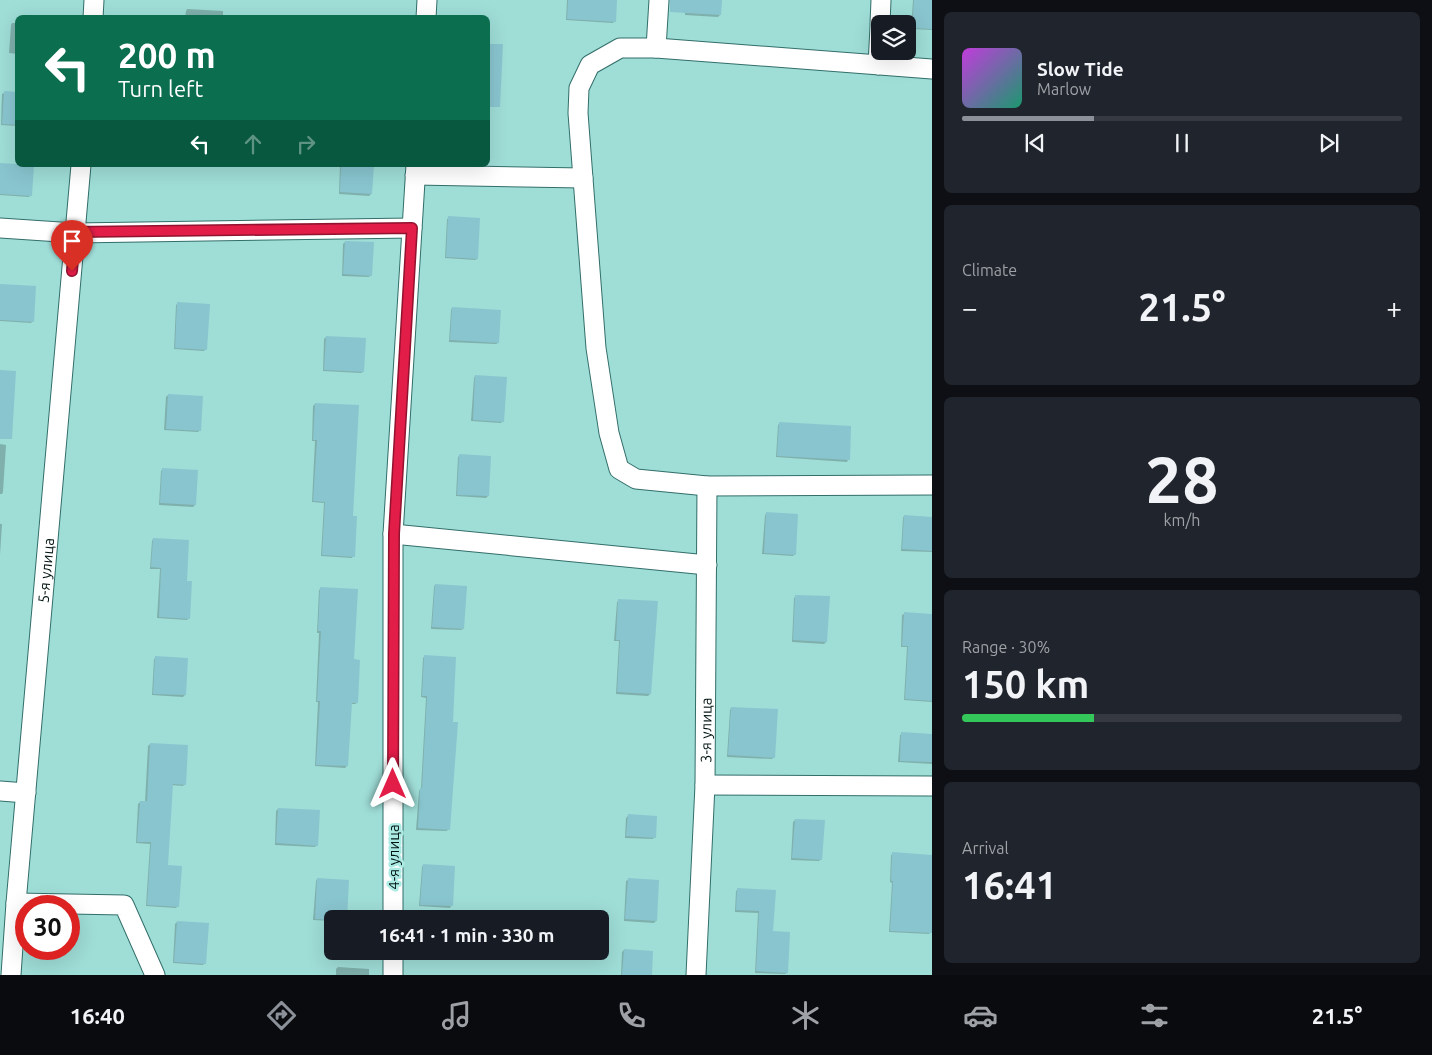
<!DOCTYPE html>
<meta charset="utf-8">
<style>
body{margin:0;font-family:Ubuntu,sans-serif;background:#20242c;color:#f1f3f6;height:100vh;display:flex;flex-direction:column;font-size:19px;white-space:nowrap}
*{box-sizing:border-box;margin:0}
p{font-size:16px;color:#9ea1a6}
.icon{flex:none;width:28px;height:28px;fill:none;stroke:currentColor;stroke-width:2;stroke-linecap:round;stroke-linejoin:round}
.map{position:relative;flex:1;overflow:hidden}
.details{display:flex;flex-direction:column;gap:12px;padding:12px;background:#0d0f14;width:500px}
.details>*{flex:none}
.banner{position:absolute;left:15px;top:15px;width:475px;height:152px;border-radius:8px;box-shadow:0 5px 20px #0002;background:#0b6e4f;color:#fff;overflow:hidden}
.buttons{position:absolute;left:871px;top:15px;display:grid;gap:10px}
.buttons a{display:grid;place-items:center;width:45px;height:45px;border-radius:8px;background:#171b24;box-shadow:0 5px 20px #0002;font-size:25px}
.speed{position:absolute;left:15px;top:895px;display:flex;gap:10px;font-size:25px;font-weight:700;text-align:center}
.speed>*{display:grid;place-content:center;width:65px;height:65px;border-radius:50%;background:#171b24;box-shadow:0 5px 20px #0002;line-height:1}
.speed .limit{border:8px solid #d22;background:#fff;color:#111}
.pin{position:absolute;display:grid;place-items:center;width:42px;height:42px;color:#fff;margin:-51px -21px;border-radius:50% 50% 50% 0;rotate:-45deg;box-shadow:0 0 5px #0007}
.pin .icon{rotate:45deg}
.me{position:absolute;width:55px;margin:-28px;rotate:0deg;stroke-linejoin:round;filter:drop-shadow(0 0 4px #0008)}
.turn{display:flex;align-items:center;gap:18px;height:105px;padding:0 20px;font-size:22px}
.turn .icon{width:65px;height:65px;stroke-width:2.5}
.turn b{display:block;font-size:35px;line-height:42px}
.lanes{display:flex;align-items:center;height:48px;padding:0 20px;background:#0003;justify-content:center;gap:25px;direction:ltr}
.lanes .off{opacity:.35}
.big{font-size:38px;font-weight:600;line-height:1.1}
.details .widget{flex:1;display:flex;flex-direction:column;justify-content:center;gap:8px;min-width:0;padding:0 18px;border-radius:8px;background:#20242c}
.details .dial{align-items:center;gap:0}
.dial b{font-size:65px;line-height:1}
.song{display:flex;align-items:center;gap:15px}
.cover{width:60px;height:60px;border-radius:8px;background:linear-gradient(135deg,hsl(290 70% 55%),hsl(160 70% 35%))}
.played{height:5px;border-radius:2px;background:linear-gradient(90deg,#8c9099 30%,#363941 30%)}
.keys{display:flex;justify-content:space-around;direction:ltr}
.heat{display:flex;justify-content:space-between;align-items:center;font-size:28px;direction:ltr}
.charge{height:8px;border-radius:4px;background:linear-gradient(90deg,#34c759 30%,#363941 0)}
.trip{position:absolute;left:324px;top:910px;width:285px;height:50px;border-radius:8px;background:#171b24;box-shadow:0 5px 20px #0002;font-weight:600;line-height:50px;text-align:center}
.tab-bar{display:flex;height:80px;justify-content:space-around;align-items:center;background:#090b0e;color:#9ea1a6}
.tab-bar .icon{width:35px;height:35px}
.tab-bar .current{color:#8c9099}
.tab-bar b{font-size:22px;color:#f1f3f6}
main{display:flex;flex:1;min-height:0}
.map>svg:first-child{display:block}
.shadow{fill:#0003}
.building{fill:#89c5cf}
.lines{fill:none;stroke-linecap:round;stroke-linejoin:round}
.street-casing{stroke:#326e6a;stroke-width:21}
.street{stroke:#fff;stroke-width:19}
.route-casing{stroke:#92132f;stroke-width:12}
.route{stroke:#e11d48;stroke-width:9}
.labels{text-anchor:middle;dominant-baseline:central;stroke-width:5;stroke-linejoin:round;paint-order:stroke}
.street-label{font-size:15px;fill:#001412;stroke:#aceae4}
</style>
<main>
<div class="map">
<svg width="932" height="975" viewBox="0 0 932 975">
<rect width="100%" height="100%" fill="#9fddd7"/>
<!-- shadow -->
<g class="shadow">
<path d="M567,0H616L615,21L613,23L566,20Z"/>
<path d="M686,0H721L720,15L718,17L685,15Z"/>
<path d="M913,0H932V30L911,29Z"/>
<path d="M187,9L223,11V18H185L186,11Z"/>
<path d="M12,23H18V54L9,53L11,25Z"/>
<path d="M488,45L502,46L498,82L488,81Z"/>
<path d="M4,93H18V126L1,125L2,94Z"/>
<path d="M0,165L31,195L29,197L0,195Z"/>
<path d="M340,165H372L371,194L369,196L339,194Z"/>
<path d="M449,218L477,259L475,260L445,258L447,219Z"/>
<path d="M345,242L371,275L369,277L342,276L343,244Z"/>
<path d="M0,285L33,321L31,323L0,321Z"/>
<path d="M178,303L206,349L204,351L174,349L176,305Z"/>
<path d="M452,308L498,343L496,344L449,342L451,310Z"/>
<path d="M326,337L363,372L361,373L323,371L324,339Z"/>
<path d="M475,376L503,421L501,423L471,421L474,378Z"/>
<path d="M168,395L200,430L198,432L164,430L166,397Z"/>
<path d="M315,404L352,517L353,556L352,558L321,556L324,503L312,502L315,441H312L313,406Z"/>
<path d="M780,423L848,460L847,462L776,457L778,425Z"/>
<path d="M0,444L6,445L3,492L2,494H0Z"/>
<path d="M460,455L488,496L486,498L456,496L458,457Z"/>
<path d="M162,470L195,505L193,507L159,505L161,471Z"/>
<path d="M767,513L795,554L793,556L762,554L765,515Z"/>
<path d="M904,516L932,518V552L901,551L903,518Z"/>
<path d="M0,524H2L0,555Z"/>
<path d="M153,539L186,582L189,618L187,620L157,618L160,569H150L152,541Z"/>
<path d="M435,585L463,629L461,630L431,629L434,587Z"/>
<path d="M321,589L353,660L357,703L355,704H351L347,766L345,768L315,766L318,702H316L319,633H317L319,590Z"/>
<path d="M796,596L826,642L824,644L792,642L794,598Z"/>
<path d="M619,600L650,694L648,696L616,694L619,641H614L617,602Z"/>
<path d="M904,614L932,615V702L904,700L907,647H901L902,615Z"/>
<path d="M425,656L448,830L446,831L416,830L419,791L421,788L426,698L421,697L423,658Z"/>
<path d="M156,657L185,695L183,697L152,695L154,659Z"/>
<path d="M731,708L774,757L772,759L727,757L730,710Z"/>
<path d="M902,734L932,735V764L898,762L900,735Z"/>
<path d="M150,744L185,784L183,786L171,785L167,866L178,906L176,908L146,906L150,844L136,843L138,804L140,802H145L148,746Z"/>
<path d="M278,809L317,845L315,847L275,845L276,811Z"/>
<path d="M628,816L654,837L653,839L625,838L626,818Z"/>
<path d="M795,820L821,859L819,861L791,860L793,822Z"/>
<path d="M893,854L930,933L929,934L889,932L892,883L890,882L891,855Z"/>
<path d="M423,865L451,906L450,908L419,906L422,867Z"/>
<path d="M317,879L332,919V921L313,920L316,881Z"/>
<path d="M628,880L656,921L654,923L624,921L626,881Z"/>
<path d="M738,889L774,891L772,933L787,973L785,974L755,973L758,913L735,912L736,891Z"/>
<path d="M177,922L205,963L203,965L173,963L175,924Z"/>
<path d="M624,950L651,975H621L622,952Z"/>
<path d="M338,967L369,969V975H336V969Z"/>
</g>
<!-- building -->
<g class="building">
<path d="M568,0H617L616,22L567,19Z"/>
<path d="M670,0H722L721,15L670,12Z"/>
<path d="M914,0H932V29L912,28Z"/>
<path d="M488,44H503L500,107H488Z"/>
<path d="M4,91L18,92V125L2,124Z"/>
<path d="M0,163L34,165L32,196L0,194Z"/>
<path d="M341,165H374L372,194L340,192Z"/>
<path d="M448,216L480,218L478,259L446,257Z"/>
<path d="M345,241L374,242L372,276L343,274Z"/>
<path d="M0,284L36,286L34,322L0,320Z"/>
<path d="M177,302L210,304L207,350L175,348Z"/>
<path d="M452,307L501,310L499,343L450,340Z"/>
<path d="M326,336L366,338L364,372L324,370Z"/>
<path d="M0,370L16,371L12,439H0Z"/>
<path d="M475,375L507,377L504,422L473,420Z"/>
<path d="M168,394L203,396L201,431L166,429Z"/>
<path d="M315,403L359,405L353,516H357L355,557L322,555L325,502L313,501L317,440H313Z"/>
<path d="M779,422L851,426L850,460L777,456Z"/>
<path d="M459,454L491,456L489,496L457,495Z"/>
<path d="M162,468L198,470L196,505L160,503Z"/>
<path d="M766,512L798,514L796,555L764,553Z"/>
<path d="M904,515L932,517V551L902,549Z"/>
<path d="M153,538L189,540L187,581H192L190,619L159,617L161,568L151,567Z"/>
<path d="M435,584L467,586L464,629L432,627Z"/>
<path d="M320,587L358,589L354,659L360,660L358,703H352L348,766L316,765L320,701H317L321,631H318Z"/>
<path d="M795,595L830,596L827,642L793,640Z"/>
<path d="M618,599L658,601L651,694L617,692L620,640H616Z"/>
<path d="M904,612L932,614V701L905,699L908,646H902Z"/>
<path d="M424,655L456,657L453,722H458L450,830L418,828L420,788H422L427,696H422Z"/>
<path d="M155,656L188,658L186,695L153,694Z"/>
<path d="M731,707L778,709L775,758L728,755Z"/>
<path d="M901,732L932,734V762L900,761Z"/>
<path d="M150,743L188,745L186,785L173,784L168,865L182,866L179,907L147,905L151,842H137L140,801H147Z"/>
<path d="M278,808L320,810L318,846L276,843Z"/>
<path d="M628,814L657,816L656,838L626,836Z"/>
<path d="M795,819L825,820L822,860L792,858Z"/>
<path d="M892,852L932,855V933L890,931L893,881H891Z"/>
<path d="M423,864L455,866L453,906L420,905Z"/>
<path d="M317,878L349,880L347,919H332V920L315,919Z"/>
<path d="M628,878L659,880L657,921L625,919Z"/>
<path d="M737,888L776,890L773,931L790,932L788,973L756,971L759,911L736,910Z"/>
<path d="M177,921L209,923L206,964L174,962Z"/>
<path d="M624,949L653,951L652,975H622Z"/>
</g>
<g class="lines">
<defs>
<g id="street">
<path d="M93,18L94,0"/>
<path d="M426,18L427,0"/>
<path d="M880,24L881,0"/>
<path d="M656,48L659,0"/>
<path d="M878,65L880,27"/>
<path d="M932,69L656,48H620L590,65L579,88L578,113L596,348L609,433L619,469L636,479L707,486L932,485"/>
<path d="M415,175L583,178"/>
<path d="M0,228L75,233L412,228"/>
<path d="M393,534L707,565"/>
<path d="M705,785L932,786"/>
<path d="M0,791L26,793"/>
<path d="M16,903L124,905L155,975"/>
<path d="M393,919V534L416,165"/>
<path d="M393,951V975"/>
<path id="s1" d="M11,975L16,903L81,165"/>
<path id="s2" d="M696,975L705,785L707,486"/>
</g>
</defs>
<!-- street casing -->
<use href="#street" class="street-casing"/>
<!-- street -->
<use href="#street" class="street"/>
</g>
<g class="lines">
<defs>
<path id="route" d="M72,271L75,232L412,228L394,534L393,784"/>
</defs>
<!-- route casing -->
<use href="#route" class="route-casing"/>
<!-- route -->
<use href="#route" class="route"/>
</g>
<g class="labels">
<!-- street labels -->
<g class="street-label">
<text stroke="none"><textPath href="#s1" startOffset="406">5-я улица</textPath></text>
<text stroke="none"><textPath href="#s2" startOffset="245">3-я улица</textPath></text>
<text transform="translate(393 857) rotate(-90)">4-я улица</text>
</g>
</g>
</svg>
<div class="buttons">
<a><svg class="icon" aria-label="layers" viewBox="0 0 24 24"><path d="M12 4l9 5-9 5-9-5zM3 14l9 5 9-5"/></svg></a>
</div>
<div class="speed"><div class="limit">30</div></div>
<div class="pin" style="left:72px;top:271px;background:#d93025"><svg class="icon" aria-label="arrive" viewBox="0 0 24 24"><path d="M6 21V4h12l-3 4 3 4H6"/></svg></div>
<svg class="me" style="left:393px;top:784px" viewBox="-20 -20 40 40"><path d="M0-17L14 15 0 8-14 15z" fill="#e11d48" stroke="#fff" stroke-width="4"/></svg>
<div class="trip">16:41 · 1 min · 330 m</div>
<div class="banner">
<div class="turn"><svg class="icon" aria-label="left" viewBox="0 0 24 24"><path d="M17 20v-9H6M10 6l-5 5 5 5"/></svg><div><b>200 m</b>Turn left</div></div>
<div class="lanes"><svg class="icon" aria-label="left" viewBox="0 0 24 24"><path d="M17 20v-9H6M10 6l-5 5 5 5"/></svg><svg class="icon off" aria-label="ahead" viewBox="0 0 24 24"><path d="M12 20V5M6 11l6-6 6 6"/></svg><svg class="icon off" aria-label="right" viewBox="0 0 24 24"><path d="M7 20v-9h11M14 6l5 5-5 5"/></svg></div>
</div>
</div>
<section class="details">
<div class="widget">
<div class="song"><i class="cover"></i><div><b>Slow Tide</b><p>Marlow</p></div></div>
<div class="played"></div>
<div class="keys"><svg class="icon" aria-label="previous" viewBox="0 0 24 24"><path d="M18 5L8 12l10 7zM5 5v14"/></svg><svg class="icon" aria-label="pause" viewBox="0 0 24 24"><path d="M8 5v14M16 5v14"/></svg><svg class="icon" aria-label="next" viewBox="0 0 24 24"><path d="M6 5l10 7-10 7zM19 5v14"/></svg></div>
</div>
<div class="widget"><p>Climate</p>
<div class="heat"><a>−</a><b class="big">21.5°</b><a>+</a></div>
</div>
<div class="widget dial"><b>28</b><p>km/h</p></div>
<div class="widget"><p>Range · 30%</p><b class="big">150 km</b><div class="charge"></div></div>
<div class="widget"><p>Arrival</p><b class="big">16:41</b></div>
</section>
</main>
<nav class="tab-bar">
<b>16:40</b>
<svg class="icon current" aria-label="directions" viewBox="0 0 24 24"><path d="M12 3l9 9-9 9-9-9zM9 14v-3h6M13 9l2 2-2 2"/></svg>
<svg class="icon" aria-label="music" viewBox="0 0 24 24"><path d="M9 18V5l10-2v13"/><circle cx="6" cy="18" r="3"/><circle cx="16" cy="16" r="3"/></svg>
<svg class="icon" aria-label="phone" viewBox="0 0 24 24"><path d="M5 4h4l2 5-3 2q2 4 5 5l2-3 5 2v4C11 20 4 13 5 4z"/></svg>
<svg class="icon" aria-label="climate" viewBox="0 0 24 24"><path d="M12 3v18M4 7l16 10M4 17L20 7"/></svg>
<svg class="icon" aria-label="car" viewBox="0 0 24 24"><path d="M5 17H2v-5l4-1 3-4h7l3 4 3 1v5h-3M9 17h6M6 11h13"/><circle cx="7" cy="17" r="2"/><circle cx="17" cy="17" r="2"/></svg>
<svg class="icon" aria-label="filters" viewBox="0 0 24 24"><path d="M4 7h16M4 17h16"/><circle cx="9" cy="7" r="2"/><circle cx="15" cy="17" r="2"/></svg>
<b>21.5°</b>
</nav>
